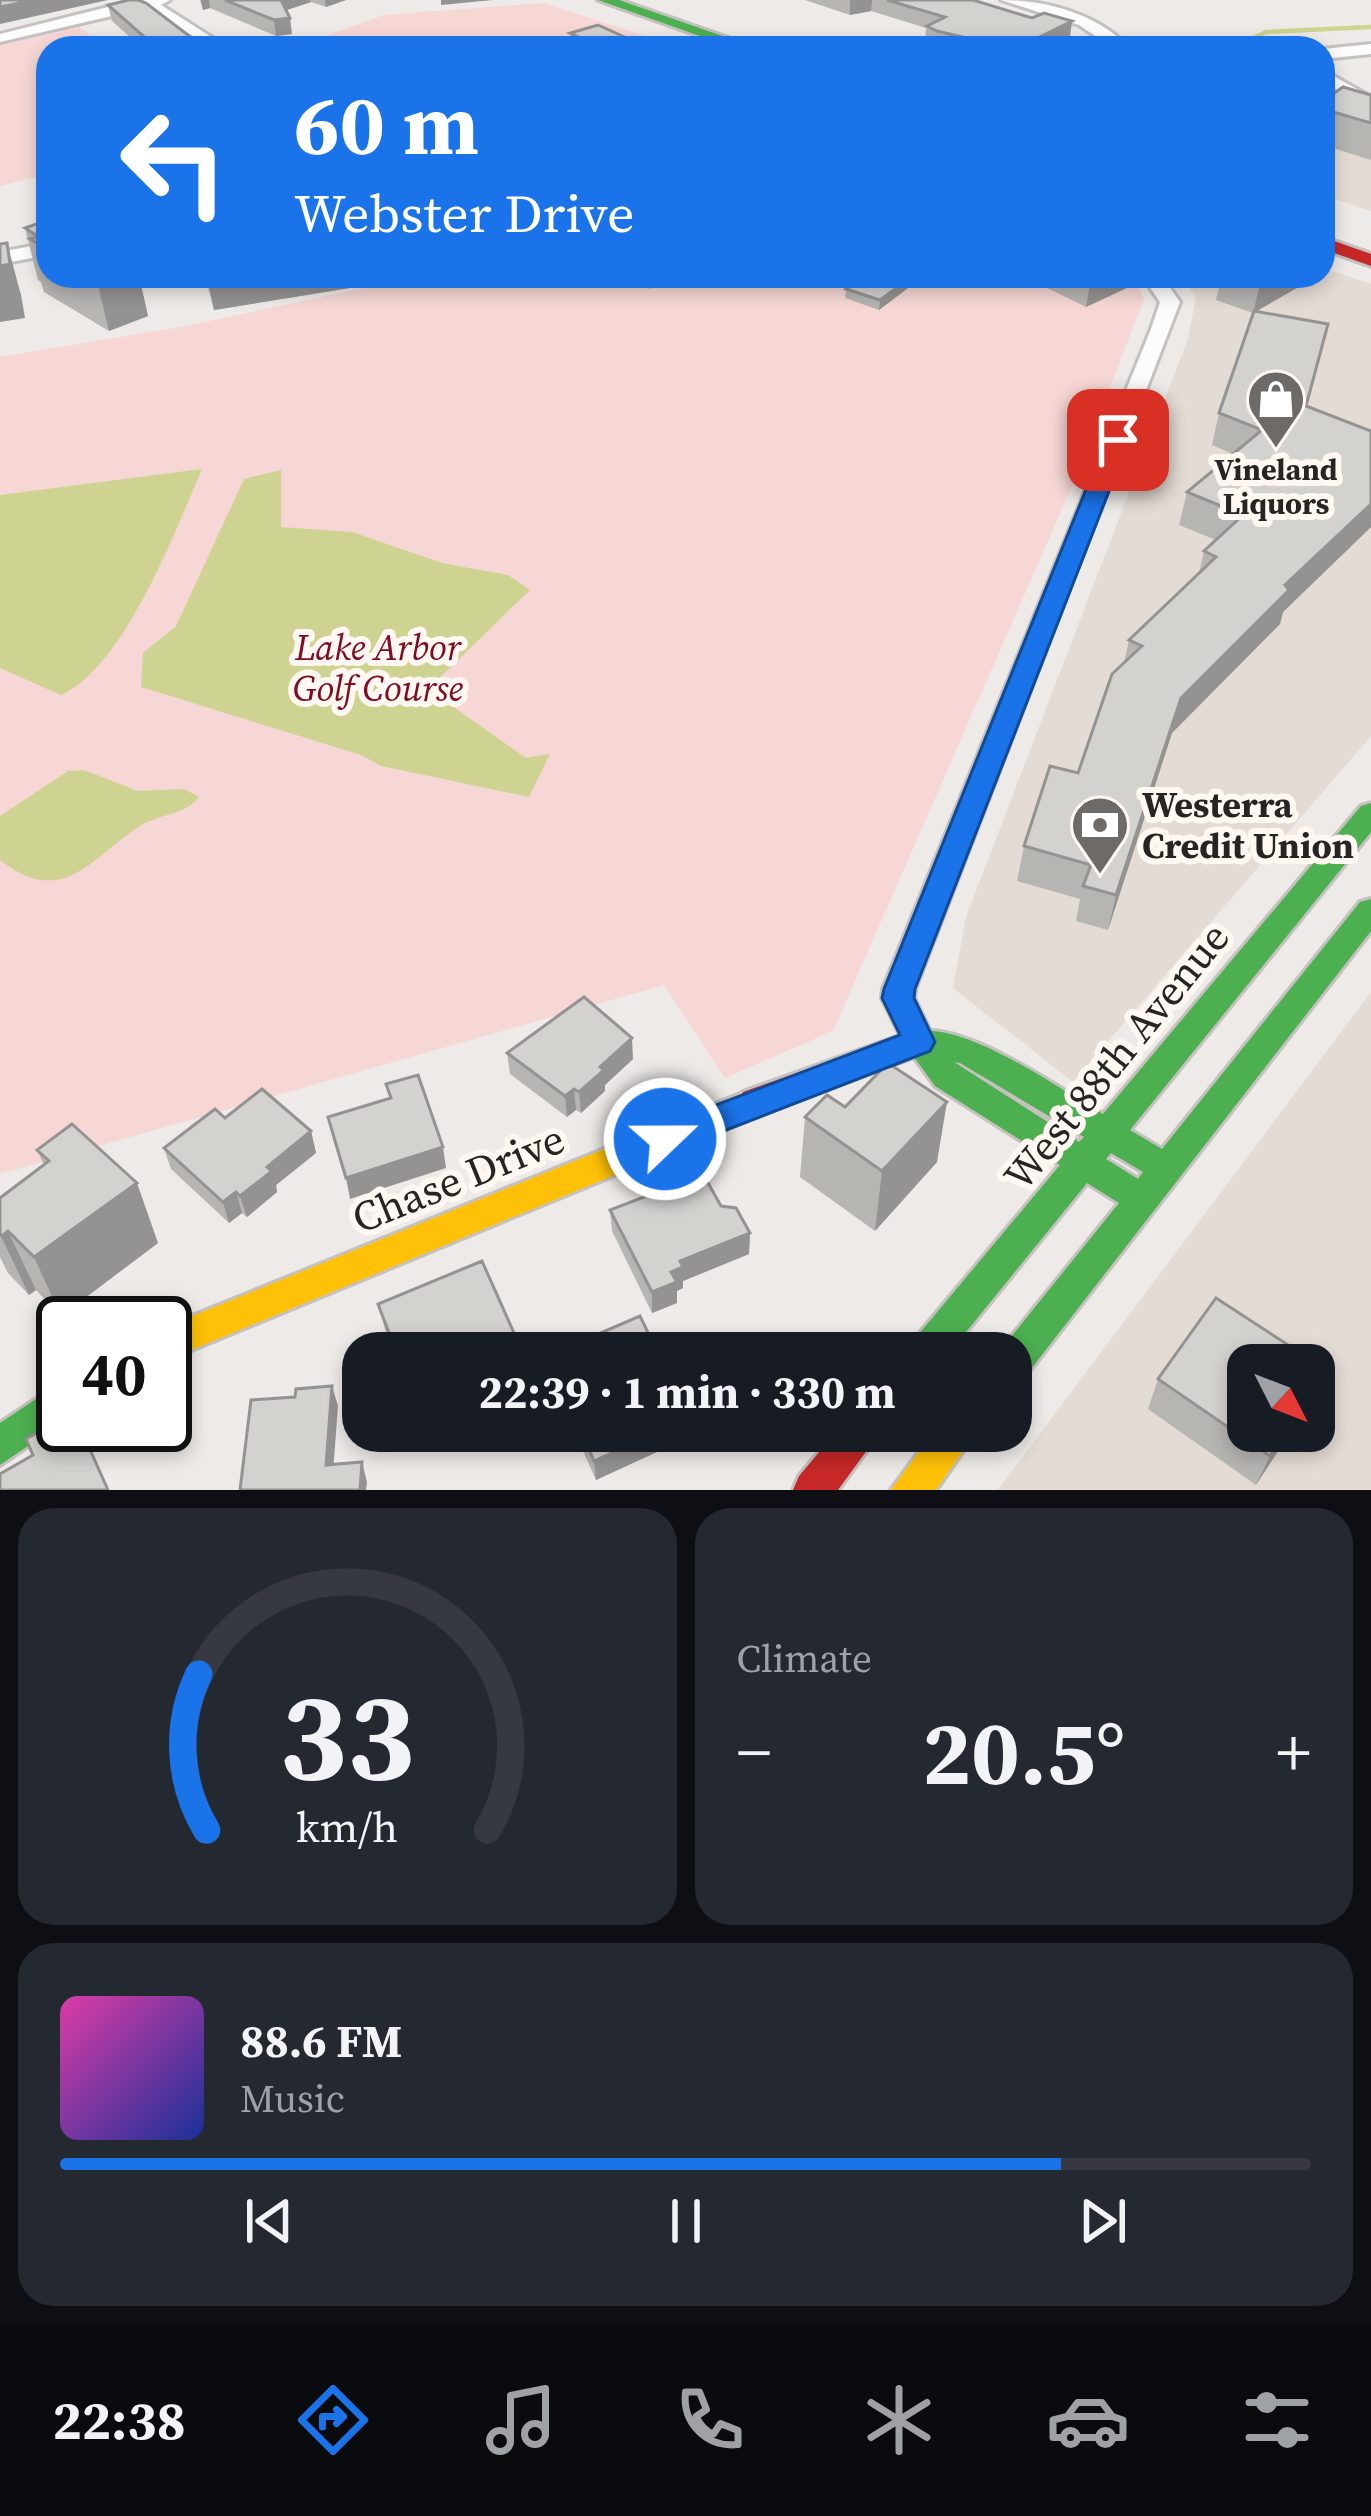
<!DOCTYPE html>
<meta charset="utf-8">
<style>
body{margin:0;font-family:"Source Serif 4",serif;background:#242831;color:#f1f3f6;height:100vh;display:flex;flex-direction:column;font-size:45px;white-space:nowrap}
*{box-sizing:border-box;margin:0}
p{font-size:39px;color:#9ea1a6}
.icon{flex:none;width:66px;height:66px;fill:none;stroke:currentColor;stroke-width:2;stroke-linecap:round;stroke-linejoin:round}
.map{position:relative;height:1490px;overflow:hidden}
.panel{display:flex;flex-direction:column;gap:18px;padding:18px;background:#0d0f14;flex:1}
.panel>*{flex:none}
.guide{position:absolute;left:36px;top:36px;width:1299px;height:252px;border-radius:36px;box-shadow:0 6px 18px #0003;background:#1a73e8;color:#fff;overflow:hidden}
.needle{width:78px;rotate:132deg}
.tools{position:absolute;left:1227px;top:1344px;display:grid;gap:24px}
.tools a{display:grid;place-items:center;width:108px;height:108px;border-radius:24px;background:#171b24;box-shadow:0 6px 18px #0003;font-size:60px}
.speed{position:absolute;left:36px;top:1296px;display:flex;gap:24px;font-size:60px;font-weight:700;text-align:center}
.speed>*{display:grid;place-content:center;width:156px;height:156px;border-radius:50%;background:#171b24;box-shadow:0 6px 18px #0003;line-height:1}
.speed .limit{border:6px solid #111;border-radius:18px;background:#fff;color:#111}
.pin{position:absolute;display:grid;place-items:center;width:102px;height:102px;color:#fff;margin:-51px;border-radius:24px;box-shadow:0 6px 18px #0006}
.me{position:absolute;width:132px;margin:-66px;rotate:68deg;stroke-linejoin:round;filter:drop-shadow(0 0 9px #0008)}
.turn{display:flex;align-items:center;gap:42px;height:252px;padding:0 60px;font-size:54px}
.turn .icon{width:156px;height:156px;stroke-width:2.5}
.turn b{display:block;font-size:84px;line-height:102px}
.big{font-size:90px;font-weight:700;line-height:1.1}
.panel .tile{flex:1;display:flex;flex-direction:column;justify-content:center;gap:18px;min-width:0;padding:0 42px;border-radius:36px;background:#242831}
.panel .dial{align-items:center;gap:0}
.dial svg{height:312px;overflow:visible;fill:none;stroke:#363941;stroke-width:7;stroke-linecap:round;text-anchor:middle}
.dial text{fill:#f1f3f6;stroke:none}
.song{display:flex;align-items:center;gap:36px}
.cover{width:144px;height:144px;border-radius:18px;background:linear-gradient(135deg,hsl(320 70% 55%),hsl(230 70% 35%))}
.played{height:12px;border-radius:6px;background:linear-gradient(90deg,#1a73e8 80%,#363941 80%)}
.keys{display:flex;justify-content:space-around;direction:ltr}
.heat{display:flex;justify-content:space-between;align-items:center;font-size:66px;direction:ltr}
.panel .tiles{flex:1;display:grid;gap:18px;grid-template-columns:1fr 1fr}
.tile:last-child{grid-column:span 2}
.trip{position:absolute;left:342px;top:1332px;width:690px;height:120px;border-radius:36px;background:#171b24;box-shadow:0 6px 18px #0003;font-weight:700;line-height:120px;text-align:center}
.tabs{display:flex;height:192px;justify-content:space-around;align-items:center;background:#090b0e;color:#9ea1a6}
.tabs .icon{width:84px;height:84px}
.tabs .on{color:#1a73e8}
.tabs b{font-size:54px;color:#f1f3f6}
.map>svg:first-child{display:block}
.built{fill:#e4dbd4;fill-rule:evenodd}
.green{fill:#f6d7d5}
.water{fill:#cfd391}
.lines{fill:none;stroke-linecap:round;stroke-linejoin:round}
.stream-far1{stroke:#cfd391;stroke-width:4.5}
.stream{stroke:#cfd391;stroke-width:6}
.street-casing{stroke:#c5c1bf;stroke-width:6}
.fast-casing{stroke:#c5c1bf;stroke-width:6}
.slow-casing{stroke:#c5c1bf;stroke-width:6}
.jam-casing{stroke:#c5c1bf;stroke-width:6}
.street{fill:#fcfcfb;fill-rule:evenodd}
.fast{fill:#4caf50;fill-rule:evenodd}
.slow{fill:#ffc107;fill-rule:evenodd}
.jam{fill:#c62828;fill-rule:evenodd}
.wall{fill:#b6b5b2}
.shaded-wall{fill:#949391}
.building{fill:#d4d2cf;stroke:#949391;stroke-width:3}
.route{fill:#1a73e8;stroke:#114b97;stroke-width:3}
.labels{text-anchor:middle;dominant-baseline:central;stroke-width:12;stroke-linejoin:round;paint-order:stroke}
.far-poi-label{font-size:30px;font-weight:bold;fill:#272523;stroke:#fff7f1}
.park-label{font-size:36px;font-style:italic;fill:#800b23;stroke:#fff7f1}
.poi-label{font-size:36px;font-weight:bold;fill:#272523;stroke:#fff7f1;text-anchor:start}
.near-street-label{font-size:42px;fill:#272523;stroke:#fff7f1}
</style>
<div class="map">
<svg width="1371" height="1490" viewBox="0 0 1371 1490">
<rect width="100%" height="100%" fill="#eeeae7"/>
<!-- built -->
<g class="built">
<path d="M1323,87L1371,110V211L1323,195Z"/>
<path d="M1323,268L1371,284V736L1073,1082L953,988L966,917L1188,339L1196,296L1178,276H1323Z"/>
<path d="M1371,992V1490H998ZM1248,1365H1314V1431H1248Z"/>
</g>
<!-- green -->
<g class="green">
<path d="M543,3L683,48H575L564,43L543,48H294L383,15Z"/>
<path d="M80,27L104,48H48V174L0,186V45Z"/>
<path d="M420,276H1121L1139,288L1144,299L1072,486L833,1031L725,1078L664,985L0,1174V357L181,327Z"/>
</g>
<!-- water -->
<g class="water">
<path d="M202,469C175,532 124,667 61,695L0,668V495Z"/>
<path d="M281,470V527L352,532L442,563L508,575L530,590L428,689L526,758L550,754L529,797L381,766L361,755L141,687L143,653L176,626L244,479Z"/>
<path d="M84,770L138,791L184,789L199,797C186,815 159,814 140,826C91,857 64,910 0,860V816L68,771Z"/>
</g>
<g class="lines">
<!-- stream-far1 -->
<path class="stream-far1" d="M1238,45L1266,32L1371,27"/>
<!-- stream -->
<path class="stream" d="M650,286L674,276"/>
<defs>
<g id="street">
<path d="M136,0H170L161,5L213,38L201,41L146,8L0,42V34Z"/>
<path d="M1001,0C1045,0 1099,14 1129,48H1113L1079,25Z"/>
<path d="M1371,44V54L1323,59V49Z"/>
<path d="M1323,70L1371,97V109L1323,82Z"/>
<path d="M48,243V255L0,264V252Z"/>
<path d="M1142,276H1162L1180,302L915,989L914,998L935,1042L930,1051L919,1055L908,1051L882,998L883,989L1151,329L1160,302Z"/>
</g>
<g id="fast">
<path d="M598,0H619L757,48H734Z"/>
<path d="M1371,803V832L1130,1130L1162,1149L1360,902L1371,899V931L1024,1378L1011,1383V1353H998L1119,1203L1087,1183L949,1353H907L913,1341L1060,1165L935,1086L903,1042L908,1033C960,1016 1057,1088 1103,1114L1361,806ZM954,1062L960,1063L1084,1137L1079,1142ZM1111,1153L1143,1172L1138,1179L1106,1159Z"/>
<path d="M63,1381V1422L0,1465V1423Z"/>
</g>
<g id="slow">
<path d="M755,1088L767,1092L772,1102L767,1112L165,1361V1327Z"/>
<path d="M934,1431H977L936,1490H891Z"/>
</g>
<g id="jam">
<path d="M1323,237L1371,254V266L1323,249Z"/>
<path d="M919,1029L930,1033L935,1042L930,1051L755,1116L743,1112L738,1102L743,1092Z"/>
<path d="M837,1431H881L838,1490H793L799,1476Z"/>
</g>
</defs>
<!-- street casing -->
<use href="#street" class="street-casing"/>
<!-- fast casing -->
<use href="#fast" class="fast-casing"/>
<!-- slow casing -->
<use href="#slow" class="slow-casing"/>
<!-- jam casing -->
<use href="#jam" class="jam-casing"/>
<!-- street -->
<use href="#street" class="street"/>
<!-- fast -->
<use href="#fast" class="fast"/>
<!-- slow -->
<use href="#slow" class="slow"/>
<!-- jam -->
<use href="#jam" class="jam"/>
</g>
<!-- wall -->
<g class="wall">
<path d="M200,0H346L326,7L311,2L286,10L292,34L276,36L210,8L203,10Z"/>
<path d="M805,0H973L1070,37L1048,48H939L925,42L926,28L871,11L850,15Z"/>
<path d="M108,5L205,48H142L112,21Z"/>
<path d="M570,33L649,48H570Z"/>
<path d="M1323,88L1330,96L1371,95V160L1323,145Z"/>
<path d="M48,220V276H139L148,316L109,331L44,292L41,282L38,280L25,228Z"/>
<path d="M205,276H355L356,287L214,310Z"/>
<path d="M913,276L912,285L879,310L845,298L846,289Z"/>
<path d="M1040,276H1133L1131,286L1086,307L1039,284Z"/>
<path d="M1210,276H1304L1302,285L1257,311L1306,406L1371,431V527L1283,612L1280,624L1172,733L1108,930L1076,921L1080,899L1017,881L1024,846L1078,773L1124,663L1129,640L1199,573L1204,551L1216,540L1179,525L1187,492L1233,454L1212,445L1219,413L1253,313L1216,300L1221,280Z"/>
<path d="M507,1053L633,1059L605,1085V1091L581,1113L576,1110L567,1117L510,1074Z"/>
<path d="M805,1117L937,1162L875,1231L800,1177Z"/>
<path d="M225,1118L311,1131L316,1153L276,1185L277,1192L247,1217L242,1213L229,1223L171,1169L164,1148Z"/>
<path d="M37,1150L158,1243L61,1316L36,1290L29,1295L8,1273L0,1257V1198L44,1165Z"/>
<path d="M721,1206L750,1233L749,1254L683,1281V1288L677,1291V1303L652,1313L612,1231L610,1210Z"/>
<path d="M1216,1298L1325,1369L1314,1392V1365H1248V1431H1291L1256,1485L1148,1409L1158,1379Z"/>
<path d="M378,1304L519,1353H387L384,1341L388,1340Z"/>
<path d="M574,1431H672V1445L596,1480Z"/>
</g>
<!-- shaded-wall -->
<g class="shaded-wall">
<path d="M34,0H108L0,24V7Z"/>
<path d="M201,0H209L210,8L203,10Z"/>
<path d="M279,0H310L311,2L281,12Z"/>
<path d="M325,0H346L326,7Z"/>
<path d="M441,0H493L441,5Z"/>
<path d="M850,0H872L871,11L850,15Z"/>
<path d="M290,18L292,34L276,36L274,20Z"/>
<path d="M1072,21L1070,37L1048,48H1017Z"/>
<path d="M7,243L21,295L25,318L0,322V266Z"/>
<path d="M98,276H139L148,316L109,331L96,277Z"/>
<path d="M207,276H355L356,287L214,310Z"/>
<path d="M913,276L912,285L879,310L880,300Z"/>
<path d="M1098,276H1133L1131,286L1086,307L1091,279Z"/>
<path d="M1276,276H1304L1302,285L1253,313L1260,285Z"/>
<path d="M1371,504V527L1283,612L1280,624L1172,733L1108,930L1116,895L1181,698L1285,585Z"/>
<path d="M632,1038L633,1059L605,1085V1091L581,1113L579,1092L600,1067Z"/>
<path d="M574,1089L576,1110L567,1117L565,1096Z"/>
<path d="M947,1102L937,1162L875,1231L882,1171Z"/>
<path d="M311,1131L316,1153L276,1185L277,1192L247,1217L240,1196L267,1167Z"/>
<path d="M443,1147L446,1168L350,1199L346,1178Z"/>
<path d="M137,1183L158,1243L61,1316L34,1257Z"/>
<path d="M236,1192L242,1213L229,1223L223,1202Z"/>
<path d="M8,1231L36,1290L29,1295L0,1234Z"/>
<path d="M750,1233L749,1254L683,1281V1288L677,1291V1303L652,1313V1292L680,1261Z"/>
<path d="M518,1342L519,1353H493Z"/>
<path d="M479,1345L480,1353H459Z"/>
<path d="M332,1386L338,1406L332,1485L326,1465Z"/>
<path d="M660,1431H672V1445L596,1480L594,1461Z"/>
<path d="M1286,1431H1291L1256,1485L1270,1456Z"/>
<path d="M362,1462L367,1482L366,1490H360Z"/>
</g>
<!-- building -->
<g class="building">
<path d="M0,0H34L0,7Z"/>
<path d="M129,0H138L146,3L205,48L150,42L108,5Z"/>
<path d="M225,0H281L290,18L274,20Z"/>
<path d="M887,0H973L1032,18L1044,13L1072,21L1017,48H1009L937,31L927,26L945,17Z"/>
<path d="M598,25L649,48H602L570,33Z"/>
<path d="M1252,39H1268L1288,44L1291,48H1248Z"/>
<path d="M446,42L457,48H425Z"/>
<path d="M1343,87L1371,95V123L1323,109V88L1330,96Z"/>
<path d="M48,220V249L30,239L39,237L25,228Z"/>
<path d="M7,243L10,264L0,266V244Z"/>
<path d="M864,276H913L880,300L846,289Z"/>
<path d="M1234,276H1276L1260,285Z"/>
<path d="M1254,311L1328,324L1306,406L1371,431V504L1285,585L1289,590L1181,698L1116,895L1083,886L1091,865L1024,846L1050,766L1078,773L1112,674L1142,646L1129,640L1216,557L1204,551L1243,515L1187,492L1262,430L1219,413Z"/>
<path d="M584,997L632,1038L600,1067L604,1070L579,1092L574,1089L565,1096L507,1053Z"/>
<path d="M888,1063L947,1102L882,1171L805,1117L827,1095L845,1107Z"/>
<path d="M418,1075L443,1147L346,1178L328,1117L391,1098L386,1084Z"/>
<path d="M262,1089L311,1131L267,1167L272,1171L240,1196L236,1192L223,1202L164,1148L215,1109L225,1118Z"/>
<path d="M72,1124L137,1183L34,1257L8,1231L2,1236L0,1234V1198L49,1161L37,1150Z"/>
<path d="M703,1174L721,1206L736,1208L750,1233L680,1261L683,1267L671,1272L677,1282L652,1292L610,1210Z"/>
<path d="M482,1261L518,1342L493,1353H483L479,1345L459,1353H388L384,1341L391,1338L378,1304Z"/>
<path d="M1216,1298L1325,1369L1314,1387V1365H1248V1431H1286L1270,1456L1158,1379Z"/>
<path d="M640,1316L655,1347L641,1353H554Z"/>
<path d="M332,1386L326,1465L362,1462L360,1490H240L251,1400L295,1397L296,1389Z"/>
<path d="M63,1418V1425H79L108,1490H0V1474L33,1455L26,1439Z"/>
<path d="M581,1431H660L594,1461Z"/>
</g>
<!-- route -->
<path class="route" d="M1118,433L1129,440L915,989L914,998L935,1042L930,1051L677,1149L665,1153L653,1149L648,1139L653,1129L900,1035L882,998L884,989L1106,440Z"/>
<!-- icons -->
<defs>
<symbol id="shop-pin" viewBox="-11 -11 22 30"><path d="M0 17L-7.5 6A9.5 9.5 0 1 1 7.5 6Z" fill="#6d6a68" stroke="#fff7f1"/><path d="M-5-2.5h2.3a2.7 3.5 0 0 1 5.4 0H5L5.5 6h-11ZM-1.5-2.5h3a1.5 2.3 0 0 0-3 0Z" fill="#fff"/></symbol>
<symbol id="bank-pin" viewBox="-11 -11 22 30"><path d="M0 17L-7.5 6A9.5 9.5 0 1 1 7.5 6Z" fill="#6d6a68" stroke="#fff7f1"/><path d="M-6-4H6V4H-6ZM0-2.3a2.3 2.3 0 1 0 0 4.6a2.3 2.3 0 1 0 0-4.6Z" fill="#fff"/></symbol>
</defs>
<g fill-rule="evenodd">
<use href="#shop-pin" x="1243" y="366" width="66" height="90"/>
<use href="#bank-pin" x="1067" y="792" width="66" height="90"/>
</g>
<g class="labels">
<!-- far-poi labels -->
<g class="far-poi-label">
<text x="1276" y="469">Vineland<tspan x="1276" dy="34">Liquors</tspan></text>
</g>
<!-- park labels -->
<g class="park-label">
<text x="378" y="647">Lake Arbor<tspan x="378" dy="41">Golf Course</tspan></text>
</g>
<!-- poi labels -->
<g class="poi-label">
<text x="1142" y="804">Westerra<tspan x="1142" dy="41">Credit Union</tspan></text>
</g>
<!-- near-street labels -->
<g class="near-street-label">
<text transform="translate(1116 1056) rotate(-51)">West 88th Avenue</text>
<text transform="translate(458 1178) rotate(-22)">Chase Drive</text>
</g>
</g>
</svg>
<div class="tools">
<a><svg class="needle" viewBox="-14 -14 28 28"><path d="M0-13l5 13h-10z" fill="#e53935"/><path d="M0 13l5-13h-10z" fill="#9ea1a6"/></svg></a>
</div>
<div class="speed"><div class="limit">40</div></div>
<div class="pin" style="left:1118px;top:440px;background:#d93025"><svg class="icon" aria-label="arrive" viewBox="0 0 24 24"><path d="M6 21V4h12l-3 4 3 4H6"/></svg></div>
<svg class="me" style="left:665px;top:1139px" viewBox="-20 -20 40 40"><circle r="17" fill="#1a73e8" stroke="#fff" stroke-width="3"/><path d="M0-11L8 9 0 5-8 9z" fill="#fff"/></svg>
<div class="trip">22:39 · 1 min · 330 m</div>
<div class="guide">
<div class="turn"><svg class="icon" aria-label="left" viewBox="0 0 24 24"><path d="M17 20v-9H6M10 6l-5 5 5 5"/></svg><div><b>60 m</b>Webster Drive</div></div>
</div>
</div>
<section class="panel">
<div class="tiles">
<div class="tile dial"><svg viewBox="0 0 100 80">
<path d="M14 69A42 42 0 1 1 86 69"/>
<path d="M14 69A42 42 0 0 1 12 29" stroke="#1a73e8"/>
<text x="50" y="56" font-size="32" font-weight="700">33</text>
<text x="50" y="72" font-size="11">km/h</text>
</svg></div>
<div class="tile"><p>Climate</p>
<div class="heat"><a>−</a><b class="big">20.5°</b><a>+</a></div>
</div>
<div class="tile">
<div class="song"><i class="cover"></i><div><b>88.6 FM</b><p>Music</p></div></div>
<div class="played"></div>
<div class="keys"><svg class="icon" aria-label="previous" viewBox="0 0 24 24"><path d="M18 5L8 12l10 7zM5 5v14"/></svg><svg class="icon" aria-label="pause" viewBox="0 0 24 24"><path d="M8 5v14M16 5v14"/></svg><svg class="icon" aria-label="next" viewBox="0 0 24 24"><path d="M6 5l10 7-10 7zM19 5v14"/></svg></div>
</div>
</div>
</section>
<nav class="tabs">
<b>22:38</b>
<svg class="icon on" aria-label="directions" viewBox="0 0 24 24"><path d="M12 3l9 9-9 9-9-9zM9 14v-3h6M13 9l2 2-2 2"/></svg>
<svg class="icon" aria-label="music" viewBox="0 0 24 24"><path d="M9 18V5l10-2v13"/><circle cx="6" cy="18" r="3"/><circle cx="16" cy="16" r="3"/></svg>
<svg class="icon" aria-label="phone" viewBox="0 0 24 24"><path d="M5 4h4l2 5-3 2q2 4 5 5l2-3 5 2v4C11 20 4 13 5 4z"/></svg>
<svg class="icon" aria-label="climate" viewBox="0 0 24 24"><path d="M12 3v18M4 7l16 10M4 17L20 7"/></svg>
<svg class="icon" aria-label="car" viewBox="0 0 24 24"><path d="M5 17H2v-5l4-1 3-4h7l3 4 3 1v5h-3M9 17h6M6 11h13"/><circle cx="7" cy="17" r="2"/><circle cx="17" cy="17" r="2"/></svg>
<svg class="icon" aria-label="filters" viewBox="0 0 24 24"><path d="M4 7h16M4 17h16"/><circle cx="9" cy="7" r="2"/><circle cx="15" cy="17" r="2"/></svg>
</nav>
